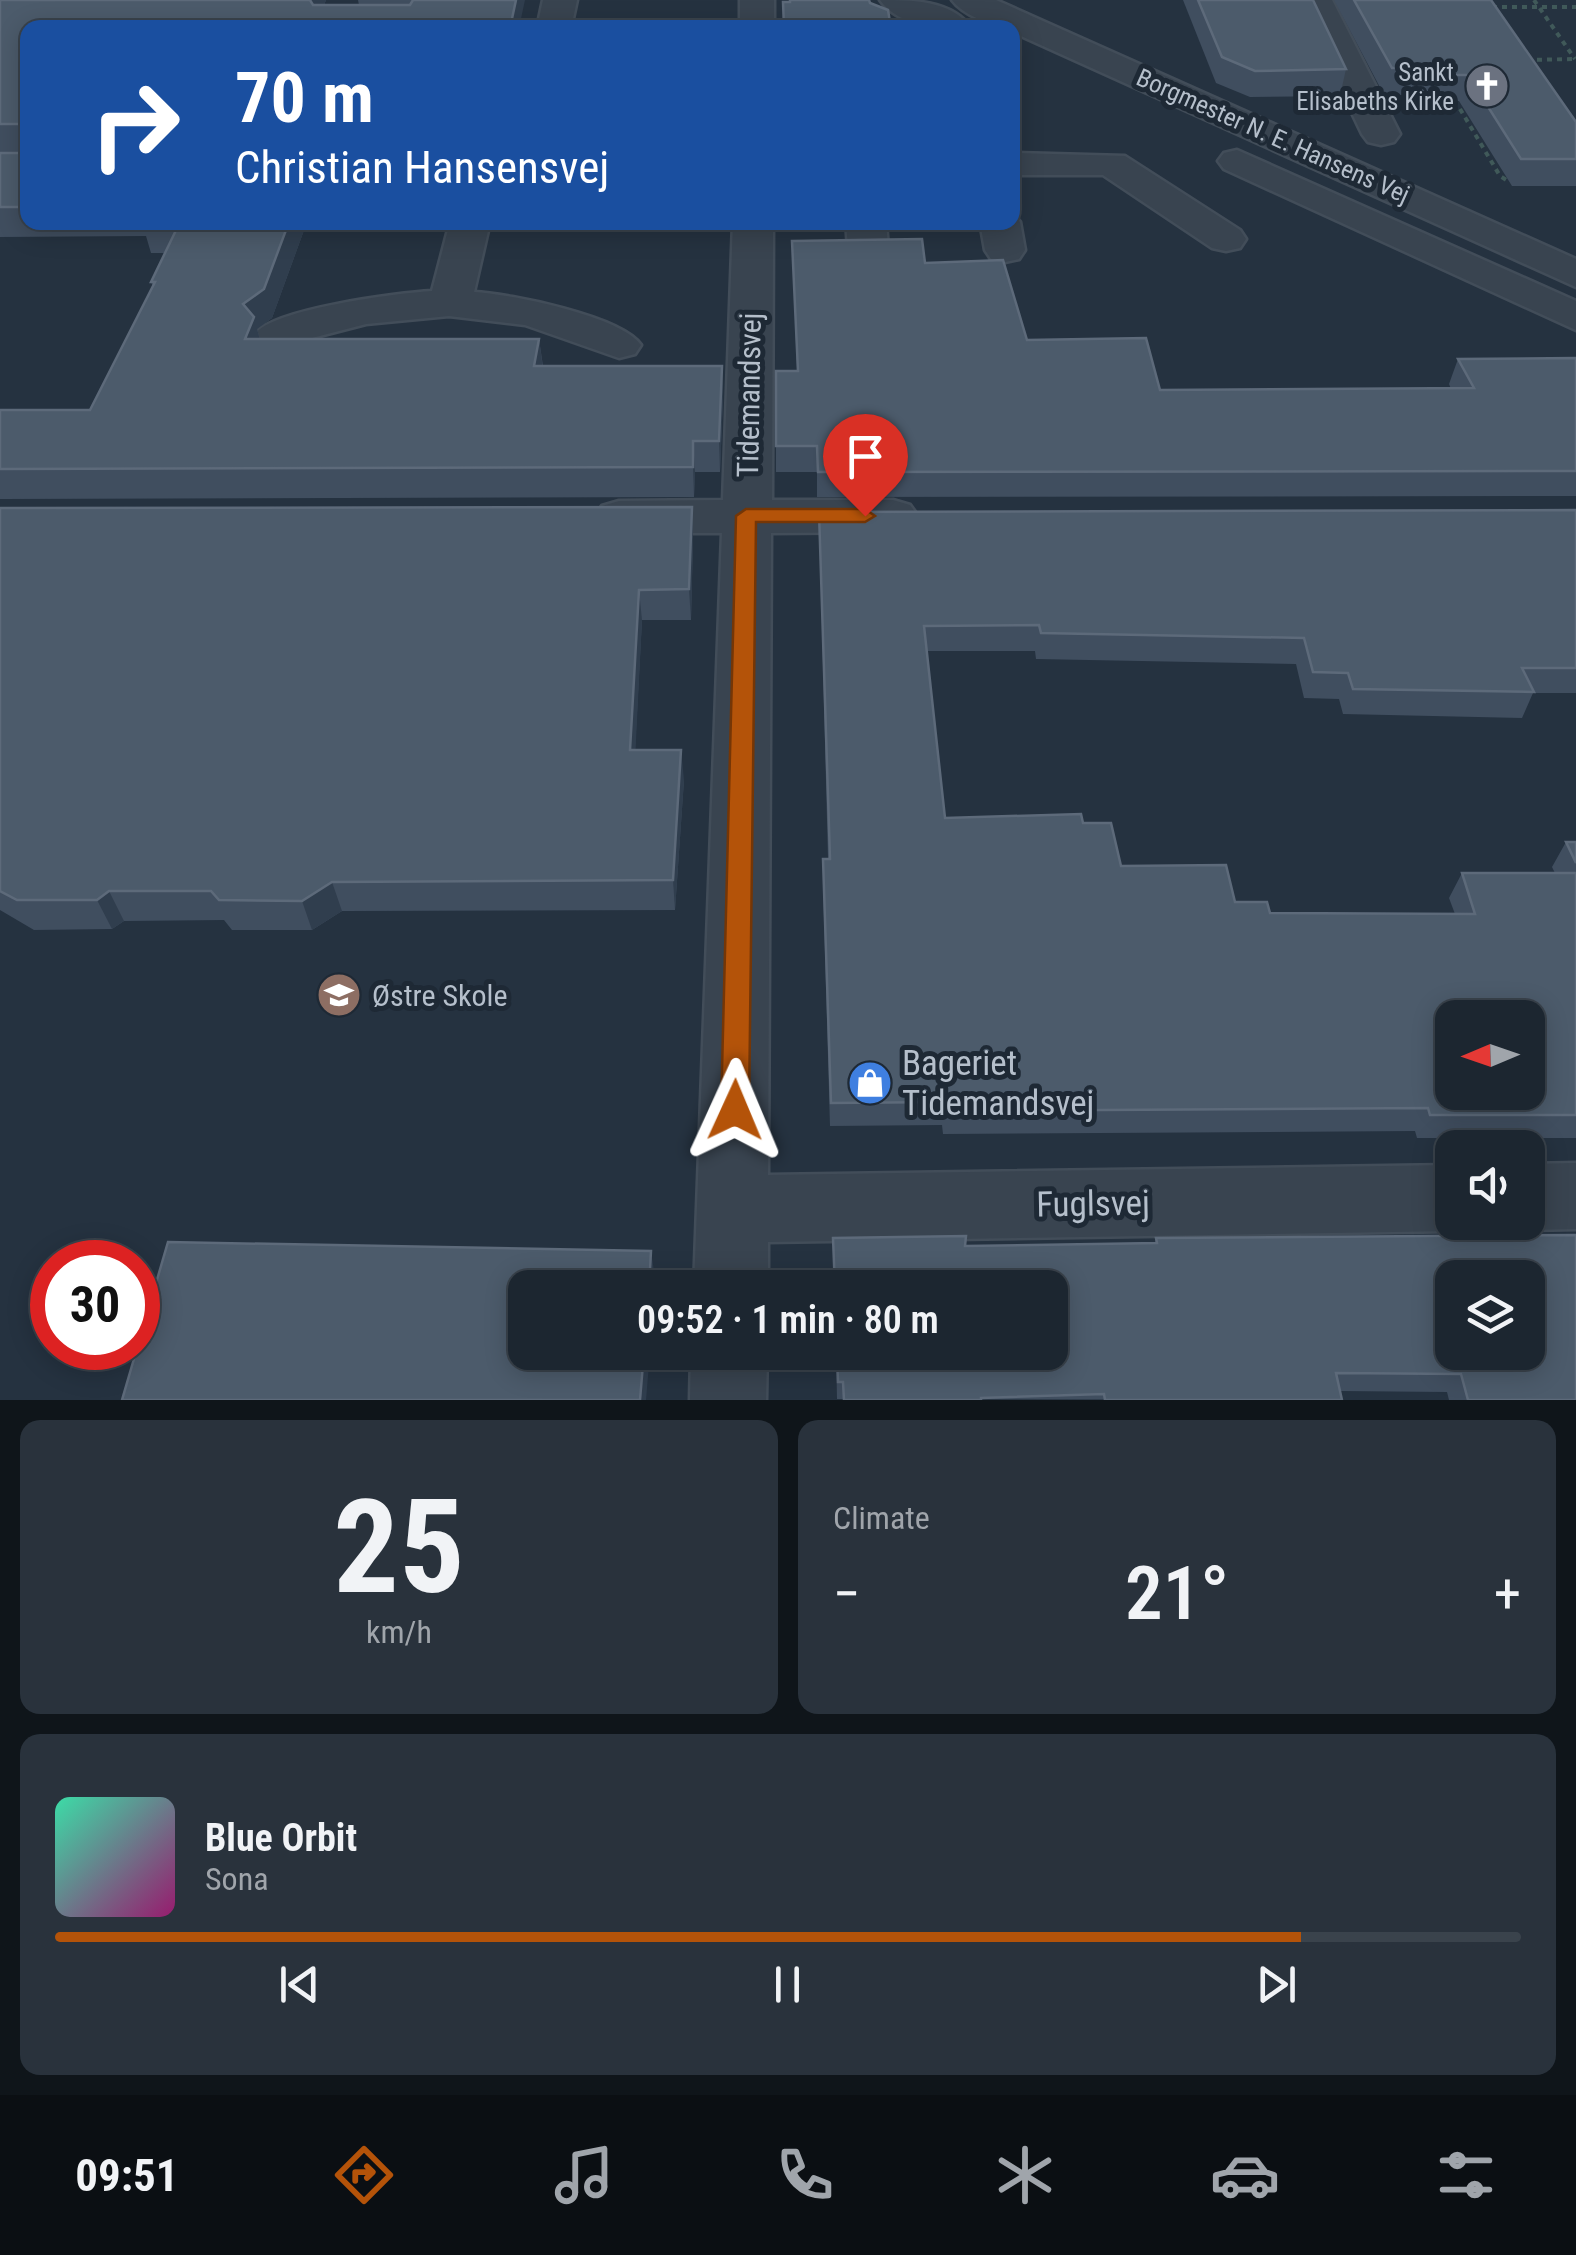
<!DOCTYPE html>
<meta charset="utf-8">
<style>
body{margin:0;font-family:"Roboto Condensed",sans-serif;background:#29323c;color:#f1f3f6;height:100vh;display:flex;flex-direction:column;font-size:38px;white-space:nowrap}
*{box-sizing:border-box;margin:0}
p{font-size:32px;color:#a0a5ab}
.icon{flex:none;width:55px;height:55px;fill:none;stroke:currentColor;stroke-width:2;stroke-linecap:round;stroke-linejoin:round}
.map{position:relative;height:1400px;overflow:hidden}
.panel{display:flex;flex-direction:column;gap:20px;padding:20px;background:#0f151a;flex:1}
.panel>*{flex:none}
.top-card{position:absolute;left:20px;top:20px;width:1000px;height:210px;border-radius:20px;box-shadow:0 5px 25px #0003,0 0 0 2px #3a434c;background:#1a4fa0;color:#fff;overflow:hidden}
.needle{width:65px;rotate:268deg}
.buttons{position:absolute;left:1435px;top:1000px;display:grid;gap:20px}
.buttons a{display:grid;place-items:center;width:110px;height:110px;border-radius:20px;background:#1c2630;box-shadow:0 5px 25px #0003,0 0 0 2px #3a434c;font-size:50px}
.speed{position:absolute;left:30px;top:1240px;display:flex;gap:20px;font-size:50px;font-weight:700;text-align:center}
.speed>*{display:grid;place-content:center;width:130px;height:130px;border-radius:50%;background:#1c2630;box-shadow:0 5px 25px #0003,0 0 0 2px #3a434c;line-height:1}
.speed .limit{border:15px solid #d22;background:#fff;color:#111}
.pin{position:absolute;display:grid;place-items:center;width:85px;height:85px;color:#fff;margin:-102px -42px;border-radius:50% 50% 50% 0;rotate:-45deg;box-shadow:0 0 10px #0007}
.pin .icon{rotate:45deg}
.me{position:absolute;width:110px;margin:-55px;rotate:1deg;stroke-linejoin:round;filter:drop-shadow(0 0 8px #0008)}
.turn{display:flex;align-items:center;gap:35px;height:210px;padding:0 50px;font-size:45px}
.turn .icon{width:130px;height:130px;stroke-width:2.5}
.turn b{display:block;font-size:70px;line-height:85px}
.big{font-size:75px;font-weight:600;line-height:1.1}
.panel .widget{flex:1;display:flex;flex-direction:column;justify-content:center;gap:15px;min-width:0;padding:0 35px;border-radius:20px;background:#29323c}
.panel .dial{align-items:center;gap:0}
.dial b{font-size:130px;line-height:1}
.song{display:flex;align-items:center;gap:30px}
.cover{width:120px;height:120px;border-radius:15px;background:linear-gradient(135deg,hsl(160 70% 55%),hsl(320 70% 35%))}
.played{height:10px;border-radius:5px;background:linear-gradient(90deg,#b45309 85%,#3a434c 85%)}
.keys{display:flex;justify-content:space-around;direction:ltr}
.heat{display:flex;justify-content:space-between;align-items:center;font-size:55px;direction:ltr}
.panel .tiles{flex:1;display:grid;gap:20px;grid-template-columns:1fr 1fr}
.widget:last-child{grid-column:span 2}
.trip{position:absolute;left:508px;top:1270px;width:560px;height:100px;border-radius:20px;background:#1c2630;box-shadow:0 5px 25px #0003,0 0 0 2px #3a434c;font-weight:600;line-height:100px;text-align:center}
.tab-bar{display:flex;height:160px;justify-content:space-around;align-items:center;background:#0b0f13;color:#a0a5ab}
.tab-bar .icon{width:70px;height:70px}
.tab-bar .active{color:#b45309}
.tab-bar b{font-size:45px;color:#f1f3f6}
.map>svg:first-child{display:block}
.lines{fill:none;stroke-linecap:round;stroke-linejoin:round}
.minor-casing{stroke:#424d59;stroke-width:5}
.path{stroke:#405959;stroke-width:4;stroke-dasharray:5 5;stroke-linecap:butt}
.minor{fill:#394450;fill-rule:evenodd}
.wall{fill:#404e5f}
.shaded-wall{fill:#303e4e}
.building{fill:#4c5b6b;stroke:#5d6a7a;stroke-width:2.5;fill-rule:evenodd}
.route{fill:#b45309;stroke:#753606;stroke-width:2.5}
.labels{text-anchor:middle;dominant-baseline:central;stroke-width:10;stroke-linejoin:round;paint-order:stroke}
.far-poi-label{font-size:25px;fill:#b5bfcb;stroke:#1e2935;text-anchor:end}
.far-street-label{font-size:25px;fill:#b5bfcb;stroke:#1e2935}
.street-label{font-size:30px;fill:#b5bfcb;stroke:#1e2935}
.poi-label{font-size:30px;fill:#b5bfcb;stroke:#1e2935;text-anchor:start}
.near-poi-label{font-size:35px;fill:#b5bfcb;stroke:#1e2935;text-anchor:start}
.near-street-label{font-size:35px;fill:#b5bfcb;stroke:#1e2935}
</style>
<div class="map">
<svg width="1576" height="1400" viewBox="0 0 1576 1400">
<rect width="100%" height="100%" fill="#253240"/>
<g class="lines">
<defs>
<g id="minor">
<path d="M543,0H577L571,28H537Z"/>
<rect x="740" y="0" width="34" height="28"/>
<path d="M880,0C910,0 952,0 971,28C941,28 900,28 880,0Z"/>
<path d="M952,0H996L1576,259V287L1012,32V28C995,28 963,15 952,0Z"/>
<path d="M1298,0H1332L1400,134L1394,142L1381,145L1368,142L1362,134Z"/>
<path d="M1237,150L1576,301V330L1224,169L1218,161L1224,153Z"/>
<path d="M1012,153L1125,156L1240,230L1246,239L1240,248L1226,251L1212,248L1103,175H1012Z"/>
<path d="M1012,213L1020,222L1025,250L1019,259L1005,262L991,259L985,250L980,222H1012Z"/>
<path d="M450,222H490L474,292C510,294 621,316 641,345L635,354L619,358L525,325L449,316L366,324L277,347L262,343L255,334C273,309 398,293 432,291Z"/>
<path d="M733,222H773L772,500H893L910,505L918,516L910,527L893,532L771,533L768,1175L1452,1165V1222H1474L1452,1231L768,1242V1288H694L722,533H619L602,528L594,517L602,506L619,501L723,500Z"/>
<path d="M846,222H886L888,248L882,257L868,260L854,257L848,248Z"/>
<path d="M1576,1163V1229L1528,1230L1508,1222H1528V1164Z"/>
<path d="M691,1352H767L766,1400H690Z"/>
</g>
</defs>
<!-- minor casing -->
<use href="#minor" class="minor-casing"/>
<!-- path -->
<g class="path">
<path d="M1534,0L1575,59"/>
<path d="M1492,7H1576"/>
<path d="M1527,60L1575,59"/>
<path d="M1430,109H1460L1500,176L1508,181"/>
</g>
<!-- minor -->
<use href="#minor" class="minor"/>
</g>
<!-- wall -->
<g class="wall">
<path d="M0,0H326L324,5H359L358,0H525L28,28V222H307L272,318L257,329L260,339H539L543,366H722L723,396L720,472H695L694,497L0,499V410H90L153,287L151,282L165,253H151L146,236L0,237Z"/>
<path d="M1183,0H1313L1346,69L1340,96L1250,97L1216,83Z"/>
<path d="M1334,0H1491L1576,122V186H1512L1459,101H1439L1435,95H1384Z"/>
<path d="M792,241L925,263L1027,340L1160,390L1451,389L1449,384L1458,359L1576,358V496L817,497V472H776V371H797Z"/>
<path d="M0,508L693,538L691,620H642L635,750L684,780L675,910L342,911L312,930H232L224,920L124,921L112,929L34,930L0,910Z"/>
<path d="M1576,510V693H1533L1522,718L1343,714L1339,699L1304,698L1296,664L1036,659L1035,651H927L945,818L1083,823L1121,866L1270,913L1455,914L1449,898L1462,873H1555L1552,867L1566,842H1576V1138H1417L1415,1131L943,1134L942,1125L830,1126L823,884V859H828L819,512Z"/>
<path d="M833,1238L965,1246L1155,1243L1156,1238L1576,1400H1449L1447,1392L1340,1391L1342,1400L837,1399L836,1352H1050V1288H834Z"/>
</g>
<!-- shaded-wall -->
<g class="shaded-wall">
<path d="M310,0H326L315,27Z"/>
<path d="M516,0H525L519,28H510Z"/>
<path d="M289,222H307L272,318L257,329L262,347L245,339L243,304Z"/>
<path d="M539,339L543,369L534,366Z"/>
<path d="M722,366L723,396L720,472L719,441Z"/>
<path d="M693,441L695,472L694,497L693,467Z"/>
<path d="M692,507L693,538L691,620L689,589Z"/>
<path d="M639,590L642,620L634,780L630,750Z"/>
<path d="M681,750L684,780L675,910L673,880Z"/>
<path d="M332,882L342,911L312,930L302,901Z"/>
<path d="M109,891L124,921L112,929L97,900Z"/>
<path d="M651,1251L655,1278L654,1288H649Z"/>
<path d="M644,1352H650L646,1400H640Z"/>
</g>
<!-- building -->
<g class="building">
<path d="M0,0H310L313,5H410L413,0H516L510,28H28V207H0V153H20V124H0Z"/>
<path d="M790,0H869L870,3L888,10L891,28H784L783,2H790Z"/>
<path d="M1198,0H1313L1346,69L1255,71L1222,57Z"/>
<path d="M1354,0H1491L1576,122V159H1521L1468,75H1447L1443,68H1392Z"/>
<path d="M142,222H289L264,289L243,304L254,317L245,339H539L534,366H722L719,441H693V467L0,469V410H90L155,282H151L179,224H142Z"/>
<path d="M922,239L925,263L1003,260L1027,340L1146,338L1160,390L1474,388L1458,359L1576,358V471L818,472L817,446H776V371H798L792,241Z"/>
<path d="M692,507L689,589L639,590L630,750H681L673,880L332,882L302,901L219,900L211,891H109L97,900H17L0,891V508Z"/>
<path d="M1576,510V668H1522L1534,692L1353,689L1348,673L1313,672L1304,638L1041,633L1039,625L924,626L945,818L1081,814L1083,823H1111L1121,866L1226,865L1235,902H1267L1270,913L1475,914L1462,873H1576V1115H1430L1428,1108L946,1111L945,1102L831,1103L823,859H830L819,512ZM1452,1018H1528V1092H1452Z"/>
<path d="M1566,842H1576V863Z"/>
<path d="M1576,1235V1400H1468L1461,1374L1336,1373L1342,1400H1105L1104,1394L981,1398V1400H844L843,1382H838L837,1352H1050V1288H835L833,1238L966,1236L965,1246L1157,1243L1156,1238ZM1452,1278H1528V1352H1452Z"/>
<path d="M168,1242L651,1251L649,1288H525V1352H644L640,1400H122Z"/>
</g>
<!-- route -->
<path class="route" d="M746,509H865L875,516L865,522H756L749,1110L745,1119L735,1123L725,1119L721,1110L736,516Z"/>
<!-- icons -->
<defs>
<symbol id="church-disc" viewBox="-11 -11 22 22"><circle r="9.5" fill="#6b7280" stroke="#1e2935"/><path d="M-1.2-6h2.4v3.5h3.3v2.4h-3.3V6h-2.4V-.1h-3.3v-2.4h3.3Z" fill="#fff"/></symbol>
<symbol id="school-disc" viewBox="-11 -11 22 22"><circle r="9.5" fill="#8d6e63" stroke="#1e2935"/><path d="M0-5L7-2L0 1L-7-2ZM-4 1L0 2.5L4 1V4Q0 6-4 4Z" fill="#fff"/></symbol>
<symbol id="shop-disc" viewBox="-11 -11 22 22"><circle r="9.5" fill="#3f7fe0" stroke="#1e2935"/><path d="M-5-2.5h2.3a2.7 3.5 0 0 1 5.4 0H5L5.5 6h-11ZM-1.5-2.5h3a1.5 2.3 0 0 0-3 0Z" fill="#fff"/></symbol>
</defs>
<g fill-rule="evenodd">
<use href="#church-disc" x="1462" y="61" width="50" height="50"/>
<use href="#school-disc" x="314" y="970" width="50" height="50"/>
<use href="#shop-disc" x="845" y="1058" width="50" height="50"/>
</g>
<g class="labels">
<!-- far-poi labels -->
<g class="far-poi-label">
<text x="1454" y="72">Sankt<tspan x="1454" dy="29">Elisabeths Kirke</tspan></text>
</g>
<!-- far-street labels -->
<g class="far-street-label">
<text transform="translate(1273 136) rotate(24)">Borgmester N. E. Hansens Vej</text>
</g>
<!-- street labels -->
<g class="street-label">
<text transform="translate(749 395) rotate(-89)">Tidemandsvej</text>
</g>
<!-- poi labels -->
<g class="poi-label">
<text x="372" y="995">Østre Skole</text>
</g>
<!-- near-poi labels -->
<g class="near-poi-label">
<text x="902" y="1063">Bageriet<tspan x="902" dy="40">Tidemandsvej</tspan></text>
</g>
<!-- near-street labels -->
<g class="near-street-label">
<text transform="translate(1093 1204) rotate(-1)">Fuglsvej</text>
</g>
</g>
</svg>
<div class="buttons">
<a><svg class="needle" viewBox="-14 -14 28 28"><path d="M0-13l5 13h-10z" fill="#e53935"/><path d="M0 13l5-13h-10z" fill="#a0a5ab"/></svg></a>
<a><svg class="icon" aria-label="sound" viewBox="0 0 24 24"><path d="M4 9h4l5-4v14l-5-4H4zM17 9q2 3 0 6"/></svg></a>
<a><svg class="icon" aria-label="layers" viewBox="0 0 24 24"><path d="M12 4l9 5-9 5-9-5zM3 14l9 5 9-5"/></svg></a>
</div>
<div class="speed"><div class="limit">30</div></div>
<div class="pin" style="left:865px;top:516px;background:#d93025"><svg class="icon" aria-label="arrive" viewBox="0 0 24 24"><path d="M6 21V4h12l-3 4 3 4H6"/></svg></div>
<svg class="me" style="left:735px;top:1110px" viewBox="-20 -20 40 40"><path d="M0-17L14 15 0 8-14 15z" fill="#b45309" stroke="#fff" stroke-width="4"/></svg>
<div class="trip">09:52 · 1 min · 80 m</div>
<div class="top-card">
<div class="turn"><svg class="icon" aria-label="right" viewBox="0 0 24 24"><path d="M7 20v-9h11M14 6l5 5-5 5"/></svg><div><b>70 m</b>Christian Hansensvej</div></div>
</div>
</div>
<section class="panel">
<div class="tiles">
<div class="widget dial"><b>25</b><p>km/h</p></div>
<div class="widget"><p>Climate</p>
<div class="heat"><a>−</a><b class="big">21°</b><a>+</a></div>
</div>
<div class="widget">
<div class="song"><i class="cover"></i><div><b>Blue Orbit</b><p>Sona</p></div></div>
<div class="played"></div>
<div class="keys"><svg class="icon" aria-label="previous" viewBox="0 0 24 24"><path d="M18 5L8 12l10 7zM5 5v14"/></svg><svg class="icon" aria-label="pause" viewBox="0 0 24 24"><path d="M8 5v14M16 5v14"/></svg><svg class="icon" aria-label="next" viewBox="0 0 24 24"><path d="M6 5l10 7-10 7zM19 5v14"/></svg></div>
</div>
</div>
</section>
<nav class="tab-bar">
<b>09:51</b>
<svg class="icon active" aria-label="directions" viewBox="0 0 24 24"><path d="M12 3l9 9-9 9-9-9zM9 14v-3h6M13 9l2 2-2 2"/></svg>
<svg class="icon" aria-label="music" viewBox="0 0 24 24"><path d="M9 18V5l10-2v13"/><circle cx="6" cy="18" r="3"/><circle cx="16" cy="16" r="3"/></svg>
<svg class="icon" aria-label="phone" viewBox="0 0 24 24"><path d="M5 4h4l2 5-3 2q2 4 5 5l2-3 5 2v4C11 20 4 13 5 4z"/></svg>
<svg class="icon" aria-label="climate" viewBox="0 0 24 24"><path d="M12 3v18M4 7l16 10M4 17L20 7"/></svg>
<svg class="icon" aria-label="car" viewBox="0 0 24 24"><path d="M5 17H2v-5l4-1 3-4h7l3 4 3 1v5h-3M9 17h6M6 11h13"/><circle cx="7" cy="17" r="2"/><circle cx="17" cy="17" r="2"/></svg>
<svg class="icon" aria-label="filters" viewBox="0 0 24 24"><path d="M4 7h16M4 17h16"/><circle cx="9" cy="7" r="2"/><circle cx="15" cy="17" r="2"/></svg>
</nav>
